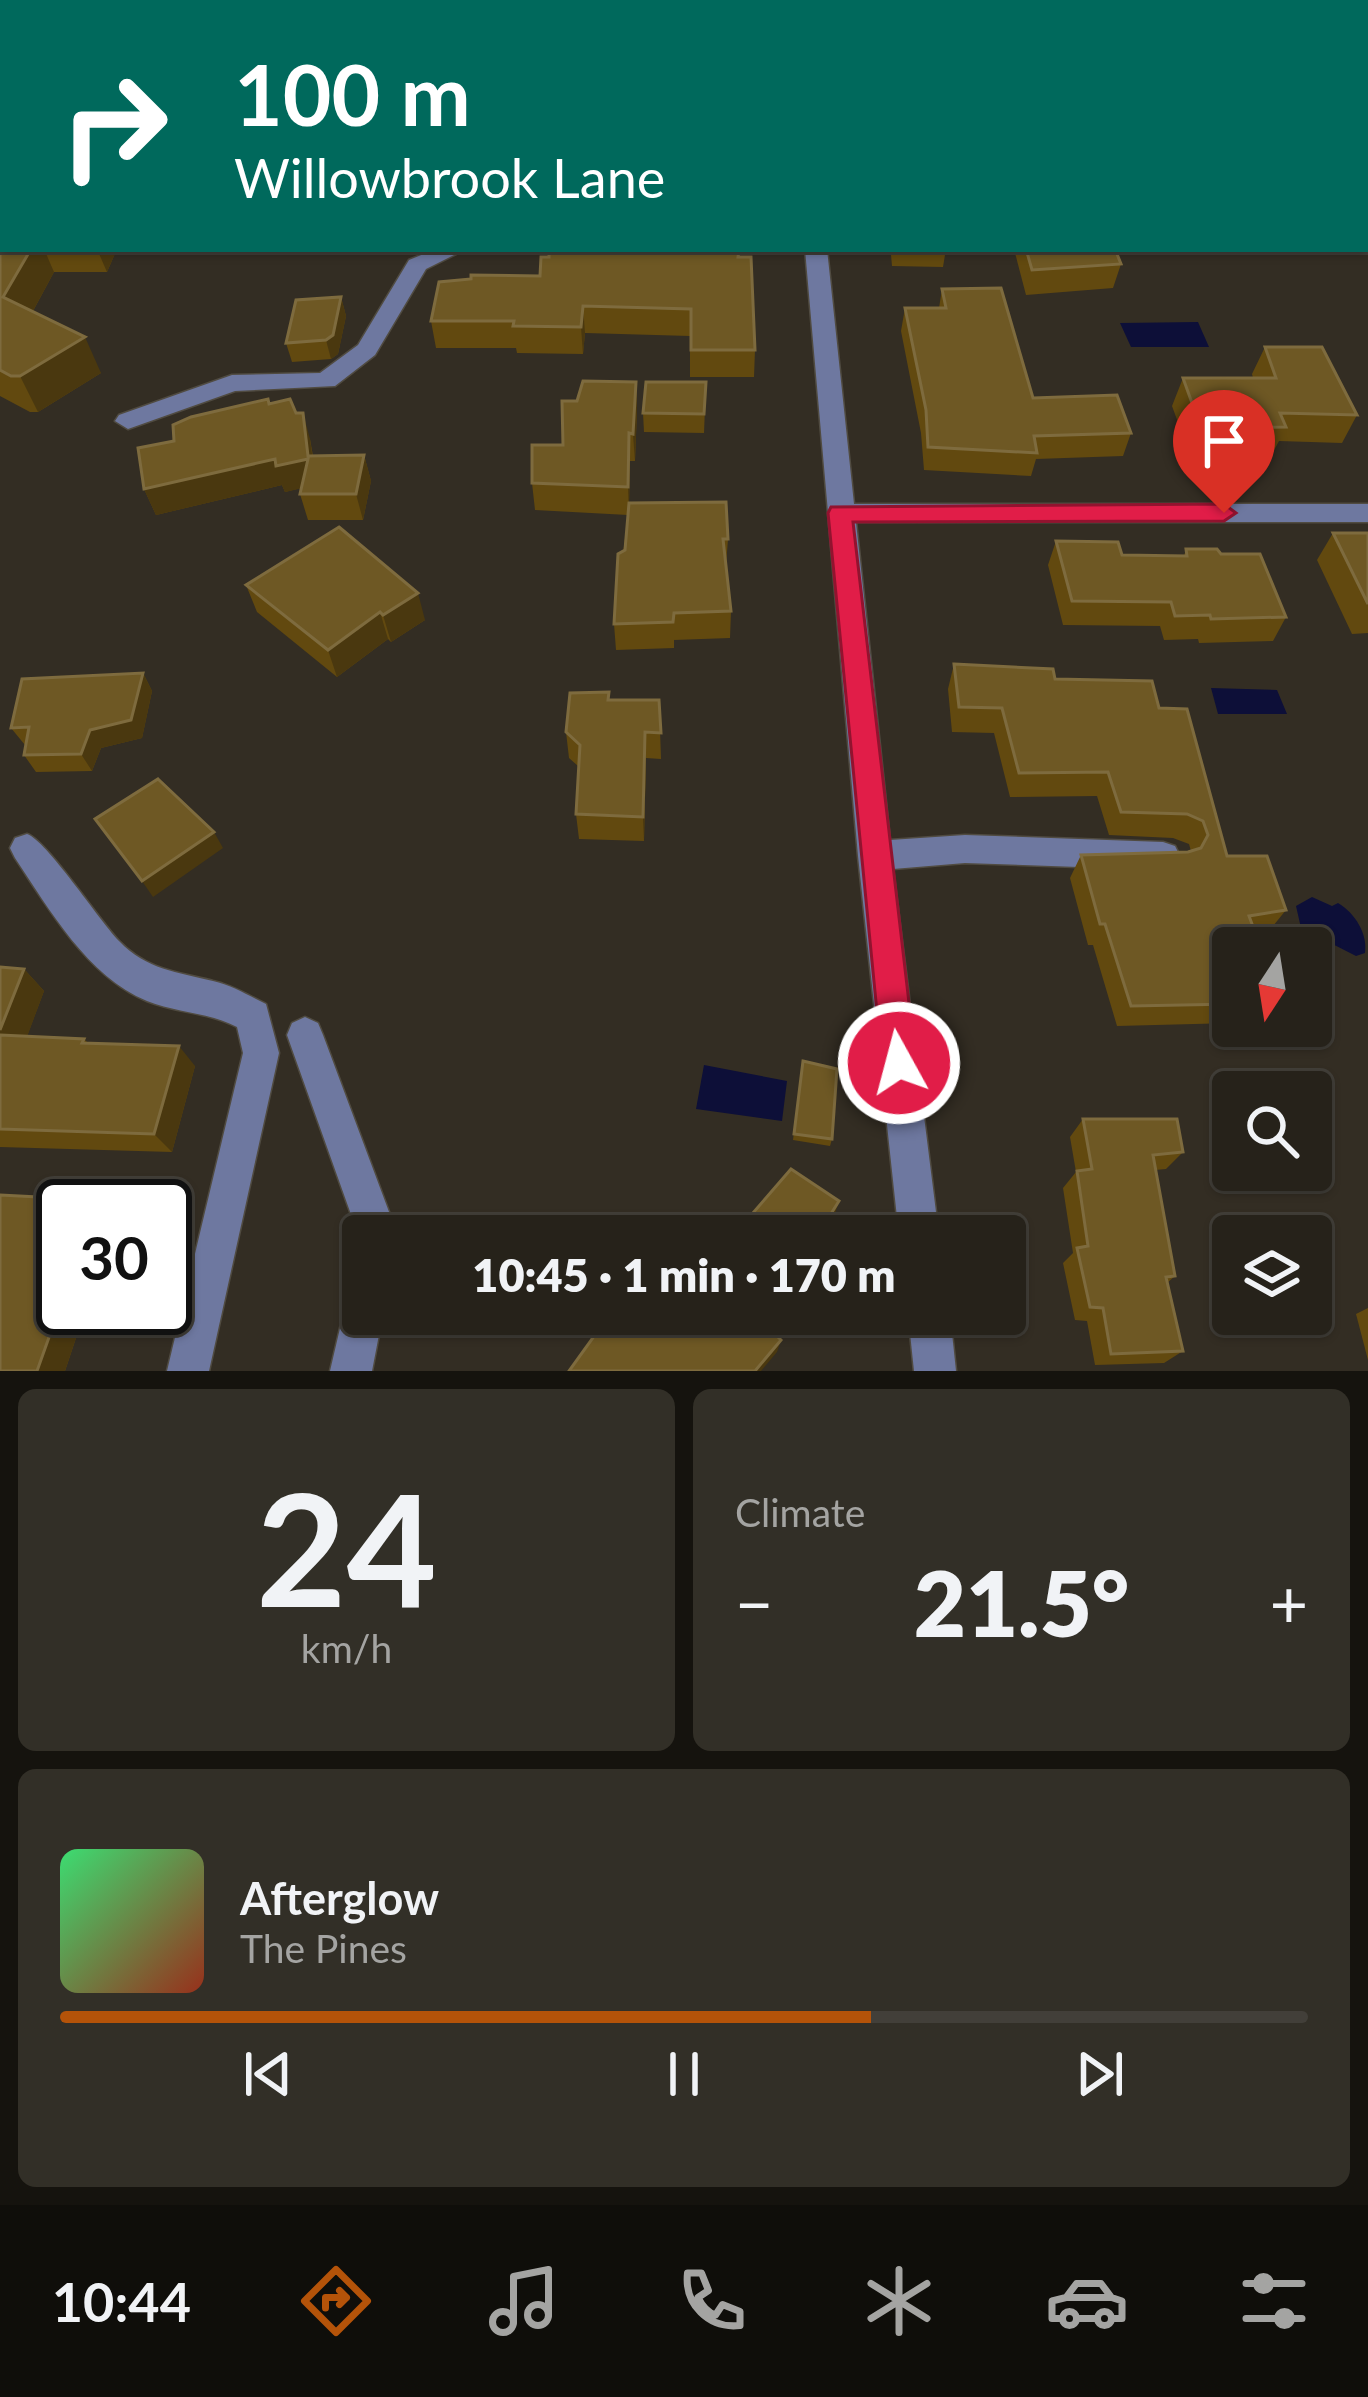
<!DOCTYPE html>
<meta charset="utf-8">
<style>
body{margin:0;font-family:Lato,sans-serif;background:#322f27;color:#f1f3f6;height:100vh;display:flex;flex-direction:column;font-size:45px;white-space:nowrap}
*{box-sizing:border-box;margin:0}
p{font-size:39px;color:#a4a4a2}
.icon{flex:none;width:66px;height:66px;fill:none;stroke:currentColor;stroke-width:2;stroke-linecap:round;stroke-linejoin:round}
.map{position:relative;height:1371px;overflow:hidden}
.sheet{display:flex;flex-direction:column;gap:18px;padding:18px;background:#15130e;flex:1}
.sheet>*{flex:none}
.banner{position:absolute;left:0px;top:0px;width:1368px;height:252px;box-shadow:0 3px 9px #0004,0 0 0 3px #423f39;background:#00695c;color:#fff;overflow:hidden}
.needle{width:78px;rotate:192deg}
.controls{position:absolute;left:1212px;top:927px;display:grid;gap:24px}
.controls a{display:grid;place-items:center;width:120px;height:120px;border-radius:12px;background:#26221a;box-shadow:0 3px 9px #0004,0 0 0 3px #423f39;font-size:60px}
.speed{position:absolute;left:36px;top:1179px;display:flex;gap:24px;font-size:60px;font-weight:700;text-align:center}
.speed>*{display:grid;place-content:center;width:156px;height:156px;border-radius:50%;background:#26221a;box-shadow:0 3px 9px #0004,0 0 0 3px #423f39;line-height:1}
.speed .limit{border:6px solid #111;border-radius:18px;background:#fff;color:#111}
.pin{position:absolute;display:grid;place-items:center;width:102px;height:102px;color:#fff;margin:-123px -51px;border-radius:50% 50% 50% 0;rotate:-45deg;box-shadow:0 0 12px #0007}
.pin .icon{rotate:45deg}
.me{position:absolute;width:132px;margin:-66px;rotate:353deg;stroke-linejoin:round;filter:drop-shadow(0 0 9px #0008)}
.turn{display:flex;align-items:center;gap:42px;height:252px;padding:0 36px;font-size:54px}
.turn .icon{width:156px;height:156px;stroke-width:2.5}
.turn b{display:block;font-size:84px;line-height:102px}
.big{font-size:90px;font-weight:800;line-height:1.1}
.sheet .tile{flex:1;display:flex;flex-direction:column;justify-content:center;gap:18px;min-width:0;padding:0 42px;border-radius:18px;background:#322f27}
.sheet .dial{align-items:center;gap:0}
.dial b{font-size:156px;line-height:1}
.song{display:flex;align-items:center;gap:36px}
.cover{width:144px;height:144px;border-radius:18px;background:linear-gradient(135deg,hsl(140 70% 55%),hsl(10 70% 35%))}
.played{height:12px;border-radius:6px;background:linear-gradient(90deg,#b45309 65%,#423f39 65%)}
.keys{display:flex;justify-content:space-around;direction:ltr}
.heat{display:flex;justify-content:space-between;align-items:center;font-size:66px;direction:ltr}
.sheet .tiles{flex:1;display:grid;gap:18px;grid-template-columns:1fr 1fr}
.tile:last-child{grid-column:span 2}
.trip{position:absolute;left:342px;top:1215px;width:684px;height:120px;border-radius:12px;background:#26221a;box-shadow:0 3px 9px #0004,0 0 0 3px #423f39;font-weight:800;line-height:120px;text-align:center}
.tabs{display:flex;height:192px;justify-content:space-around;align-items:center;background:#0f0e0a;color:#a4a4a2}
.tabs .icon{width:84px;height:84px}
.tabs .selected{color:#b45309}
.tabs b{font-size:54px;color:#f1f3f6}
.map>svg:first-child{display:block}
.water{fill:#0d0f38}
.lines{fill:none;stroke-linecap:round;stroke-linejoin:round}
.stream{stroke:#0d0f38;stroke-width:8}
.minor-casing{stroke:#504b41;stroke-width:3}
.minor{fill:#6e78a0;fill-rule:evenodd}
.wall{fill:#62490f}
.shaded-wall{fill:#4a380f}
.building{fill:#6e5824;stroke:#7e6b3e;stroke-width:3}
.route{fill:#e11d48;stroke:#92132f;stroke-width:3}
</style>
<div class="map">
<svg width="1368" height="1371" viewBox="0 0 1368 1371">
<rect width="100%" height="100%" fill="#332d23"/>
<!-- water -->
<g class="water">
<path d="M1198,322L1209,347H1131L1120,323Z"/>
<path d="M1211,688L1277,690L1287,714H1218Z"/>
<path d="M1312,897L1332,906L1338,903C1355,913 1368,934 1365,953L1356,956L1301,928L1296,906Z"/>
<path d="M704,1065L787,1081L782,1121L696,1109Z"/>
</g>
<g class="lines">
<!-- stream -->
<path class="stream" d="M1365,95L1368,90"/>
<defs>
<g id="minor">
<path d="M780,0H798L799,3H781Z"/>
<path d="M1359,0H1368V9L1365,3H1357Z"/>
<path d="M436,249H466L426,269L375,355L335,386L235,391L128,429L115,421L119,415L232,375L320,373L358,345L409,260Z"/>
<path d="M805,249H827L854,504H1368V522H856L890,840L965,835L1163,842L1175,846L1180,856L1175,866L1163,870L965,863L893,869L939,1236H899L858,856Z"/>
<path d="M27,834C47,841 98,919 119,941C147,970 177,972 213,981C232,985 249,996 266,1004L279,1053L209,1371H167L243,1053L237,1027C208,1012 177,1013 147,1001C88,977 49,909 15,858L10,848L15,838Z"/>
<path d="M305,1017L318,1023L323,1035L398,1236H363V1248L287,1035L292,1023Z"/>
<path d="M363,1288V1314H383L372,1371H330L348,1294Z"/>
<path d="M908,1314H950L956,1371H914Z"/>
</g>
</defs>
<!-- minor casing -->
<use href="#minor" class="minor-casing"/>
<!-- minor -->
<use href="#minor" class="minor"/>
</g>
<!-- wall -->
<g class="wall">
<path d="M0,231L3,249H117L107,272H54L33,311L101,373L38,412H30L0,396Z"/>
<path d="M879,249H946L943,267L892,266L891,255H880Z"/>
<path d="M1014,249H1115L1121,264L1113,288L1026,295Z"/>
<path d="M739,257L755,350L754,377H690V336L585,333L583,354L517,353L516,348H436L431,321L540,276Z"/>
<path d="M942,289L1033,398L1131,433L1123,456L1036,459L1031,476L924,470L921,433L901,331L905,308H939Z"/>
<path d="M341,297L346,316L338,354L331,359L292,362L286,343Z"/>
<path d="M1265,347L1357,415L1342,443L1279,441L1272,454L1190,455L1172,406L1183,378H1253L1252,374Z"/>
<path d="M636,382L637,410L635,461H630L629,503L728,539L726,566L731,611L730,638L674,640V648L616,650L614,624L628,515L535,510L532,483L563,445L577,401Z"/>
<path d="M706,382L704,433L644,432L643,413Z"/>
<path d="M269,404L310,439L313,456L364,455L371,481L363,520H308L300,494L301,488L285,492L282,485L156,515L144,489L174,441Z"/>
<path d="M1333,533H1368V633L1352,634L1317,560Z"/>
<path d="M1056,541L1122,555L1184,556L1186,549L1221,554L1286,617L1273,641L1199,643L1198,639L1164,640L1160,626L1063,625L1048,565Z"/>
<path d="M246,585L425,620L391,642L388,639L337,677L257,612Z"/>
<path d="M954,664L1055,679L1159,708L1227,856L1286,910L1269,931L1255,934L1233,948V1023L1117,1026L1093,945H1088L1070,878L1081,855L1188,852L1191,851L1189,844L1173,838L1109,835L1097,796L1010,797L994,733L952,732L948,689Z"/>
<path d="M143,673L152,691L142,738L101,748L92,771L36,772L24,755L25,745L11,728Z"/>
<path d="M609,692V700H659L661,759L646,758L644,841L579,839L576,814L578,766L569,758L566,732Z"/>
<path d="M0,967L24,969L44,991L27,1036L84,1039L88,1043L195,1066L172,1152L0,1147Z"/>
<path d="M803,1061L832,1139L830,1146L793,1140Z"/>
<path d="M1083,1119L1183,1152L1166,1169L1155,1170L1175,1276L1167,1283L1183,1351L1164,1363L1095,1365L1087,1321L1075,1320L1063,1263L1073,1253L1063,1188L1076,1172L1070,1137Z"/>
<path d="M0,1195L134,1202L139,1206H63V1308H132L131,1312L85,1311L65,1371H0Z"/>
<path d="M1368,1308V1360L1356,1314Z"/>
</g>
<!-- shaded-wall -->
<g class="shaded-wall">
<path d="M31,249H44L54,272L21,333L3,297Z"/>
<path d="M97,249H117L107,272Z"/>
<path d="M341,297L346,316L338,354L331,359L326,340Z"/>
<path d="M583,306L585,333L583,354L581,327Z"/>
<path d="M85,337L101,373L38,412L20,376Z"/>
<path d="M636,382L637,410L635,461L633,434Z"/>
<path d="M303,413L310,439L316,482L308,456Z"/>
<path d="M629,433L630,461L629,515L628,487Z"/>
<path d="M364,455L371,481L363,520L356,494Z"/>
<path d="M275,459H308L316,485L285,492L282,485L156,515L144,489Z"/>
<path d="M418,593L425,620L391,642L383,615Z"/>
<path d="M380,612L388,639L337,677L328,650Z"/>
<path d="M143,673L152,691L142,738L101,748L92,771L81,754L90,730Z"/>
<path d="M645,732L646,758L644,841L643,817Z"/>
<path d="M214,832L223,848L153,897L142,881Z"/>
<path d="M24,969L44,991L20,1056L0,1037V1030Z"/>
<path d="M179,1046L195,1066L172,1152L154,1134Z"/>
<path d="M839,1201L834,1217L821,1236H815Z"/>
<path d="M62,1298L63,1308H80L85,1311L65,1371H37Z"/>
<path d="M779,1314H786L765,1339L768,1327Z"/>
<path d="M781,1340L777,1352L761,1371H755Z"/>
</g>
<!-- building -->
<g class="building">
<path d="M3,224V249H31L3,297L85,337L20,376H11L0,370V231Z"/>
<path d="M549,249L739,250L738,257H751L755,350H691V309L583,306L581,327L513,326L514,321H431L439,282L471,279V275L540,276L541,257H549Z"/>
<path d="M1026,249H1115L1121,264L1032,270Z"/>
<path d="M1001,288L1033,398L1117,395L1131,433L1034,436L1037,453L928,447L926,410L905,308H946L942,289Z"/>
<path d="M341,297L333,335L326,340L286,343L296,300Z"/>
<path d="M1265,347H1322L1357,415L1280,413L1286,427L1201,428L1183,378H1276Z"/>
<path d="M583,381L636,382L633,434L629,433L628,487L532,483V445H563L562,401H577Z"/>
<path d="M646,382H706L704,414L643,413Z"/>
<path d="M268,399L269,404L290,399L296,413H303L308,456L364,455L356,494H300L308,459L276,466L275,459L144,489L138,448L174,441L173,425L191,417Z"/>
<path d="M726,502L728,539H723L731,611L674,613L673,622L614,624L618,554L625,550L629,503Z"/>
<path d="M339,527L418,593L383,615L380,612L328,650L246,585Z"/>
<path d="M1333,533H1368V604Z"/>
<path d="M1056,541L1118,542L1122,555L1187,556L1186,549H1217L1221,554H1260L1286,617L1211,619L1210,615L1175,616L1171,602L1072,601Z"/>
<path d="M954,664L1053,669L1055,679L1152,681L1159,708L1187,709L1227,856H1267L1286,910L1249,916L1261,948H1233V1004L1131,1006L1105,924H1100L1081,855L1188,852L1201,848L1208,835L1203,821L1187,814L1121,812L1108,772L1019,773L1002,708L959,707Z"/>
<path d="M143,673L131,720L90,730L81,754L24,755L29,727L11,728L22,679Z"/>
<path d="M609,692L608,700H659L661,733L645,732L643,817L576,814L580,745L566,732L570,693Z"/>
<path d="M158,779L214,832L142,881L95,819Z"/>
<path d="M0,967L24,969L0,1030Z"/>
<path d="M0,1035L84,1039L82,1043L179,1046L154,1134L0,1129Z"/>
<path d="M803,1061L837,1069L832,1139L794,1134Z"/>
<path d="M1083,1119H1177L1183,1152L1153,1155L1175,1276L1166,1277L1183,1351L1111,1354L1103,1308L1090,1307L1077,1248L1088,1246L1077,1171L1092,1169Z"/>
<path d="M791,1169L839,1201L817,1236H733Z"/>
<path d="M0,1195L134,1202L133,1206H63V1298L37,1371H0Z"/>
<path d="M610,1314H779L768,1327L781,1340L755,1371H569Z"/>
</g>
<!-- route -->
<path class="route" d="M1224,504L1236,513L1224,521L853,522L916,1063L911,1074L899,1079L887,1074L882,1063L828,513L831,507Z"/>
</svg>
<div class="controls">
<a><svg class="needle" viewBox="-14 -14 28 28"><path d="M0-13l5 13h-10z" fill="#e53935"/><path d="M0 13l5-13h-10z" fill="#a4a4a2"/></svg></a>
<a><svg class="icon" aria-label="search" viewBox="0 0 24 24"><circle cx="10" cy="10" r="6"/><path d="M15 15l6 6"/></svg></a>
<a><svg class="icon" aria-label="layers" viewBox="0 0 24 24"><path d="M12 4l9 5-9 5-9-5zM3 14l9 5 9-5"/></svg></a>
</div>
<div class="speed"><div class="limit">30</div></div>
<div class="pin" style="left:1224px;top:513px;background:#d93025"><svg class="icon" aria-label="arrive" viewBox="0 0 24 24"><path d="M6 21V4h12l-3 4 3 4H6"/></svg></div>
<svg class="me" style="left:899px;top:1063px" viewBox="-20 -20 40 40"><circle r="17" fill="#e11d48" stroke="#fff" stroke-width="3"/><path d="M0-11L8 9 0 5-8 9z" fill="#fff"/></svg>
<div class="trip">10:45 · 1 min · 170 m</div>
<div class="banner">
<div class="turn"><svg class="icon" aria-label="right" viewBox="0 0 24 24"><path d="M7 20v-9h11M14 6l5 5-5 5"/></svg><div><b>100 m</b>Willowbrook Lane</div></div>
</div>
</div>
<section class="sheet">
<div class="tiles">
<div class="tile dial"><b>24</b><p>km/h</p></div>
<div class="tile"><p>Climate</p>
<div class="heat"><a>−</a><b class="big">21.5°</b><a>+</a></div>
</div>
<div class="tile">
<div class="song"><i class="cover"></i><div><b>Afterglow</b><p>The Pines</p></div></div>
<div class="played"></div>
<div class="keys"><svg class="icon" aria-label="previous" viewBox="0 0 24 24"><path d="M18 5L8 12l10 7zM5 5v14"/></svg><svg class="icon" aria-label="pause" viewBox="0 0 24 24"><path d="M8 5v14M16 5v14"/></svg><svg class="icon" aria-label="next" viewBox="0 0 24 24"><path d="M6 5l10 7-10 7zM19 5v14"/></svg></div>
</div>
</div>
</section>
<nav class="tabs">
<b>10:44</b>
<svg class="icon selected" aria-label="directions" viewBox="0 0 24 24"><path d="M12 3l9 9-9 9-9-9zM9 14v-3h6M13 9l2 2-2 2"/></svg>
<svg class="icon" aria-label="music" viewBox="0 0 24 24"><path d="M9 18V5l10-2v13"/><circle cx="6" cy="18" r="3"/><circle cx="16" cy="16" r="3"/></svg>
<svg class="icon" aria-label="phone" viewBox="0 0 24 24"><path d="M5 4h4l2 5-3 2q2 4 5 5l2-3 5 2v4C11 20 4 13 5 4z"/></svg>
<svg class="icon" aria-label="climate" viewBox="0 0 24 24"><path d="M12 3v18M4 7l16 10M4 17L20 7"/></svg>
<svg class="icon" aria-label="car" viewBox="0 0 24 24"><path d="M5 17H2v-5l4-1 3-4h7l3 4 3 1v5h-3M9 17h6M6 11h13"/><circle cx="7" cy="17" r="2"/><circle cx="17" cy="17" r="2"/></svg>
<svg class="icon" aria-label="filters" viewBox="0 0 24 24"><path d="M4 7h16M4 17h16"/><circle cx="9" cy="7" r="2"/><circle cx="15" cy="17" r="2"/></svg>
</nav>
